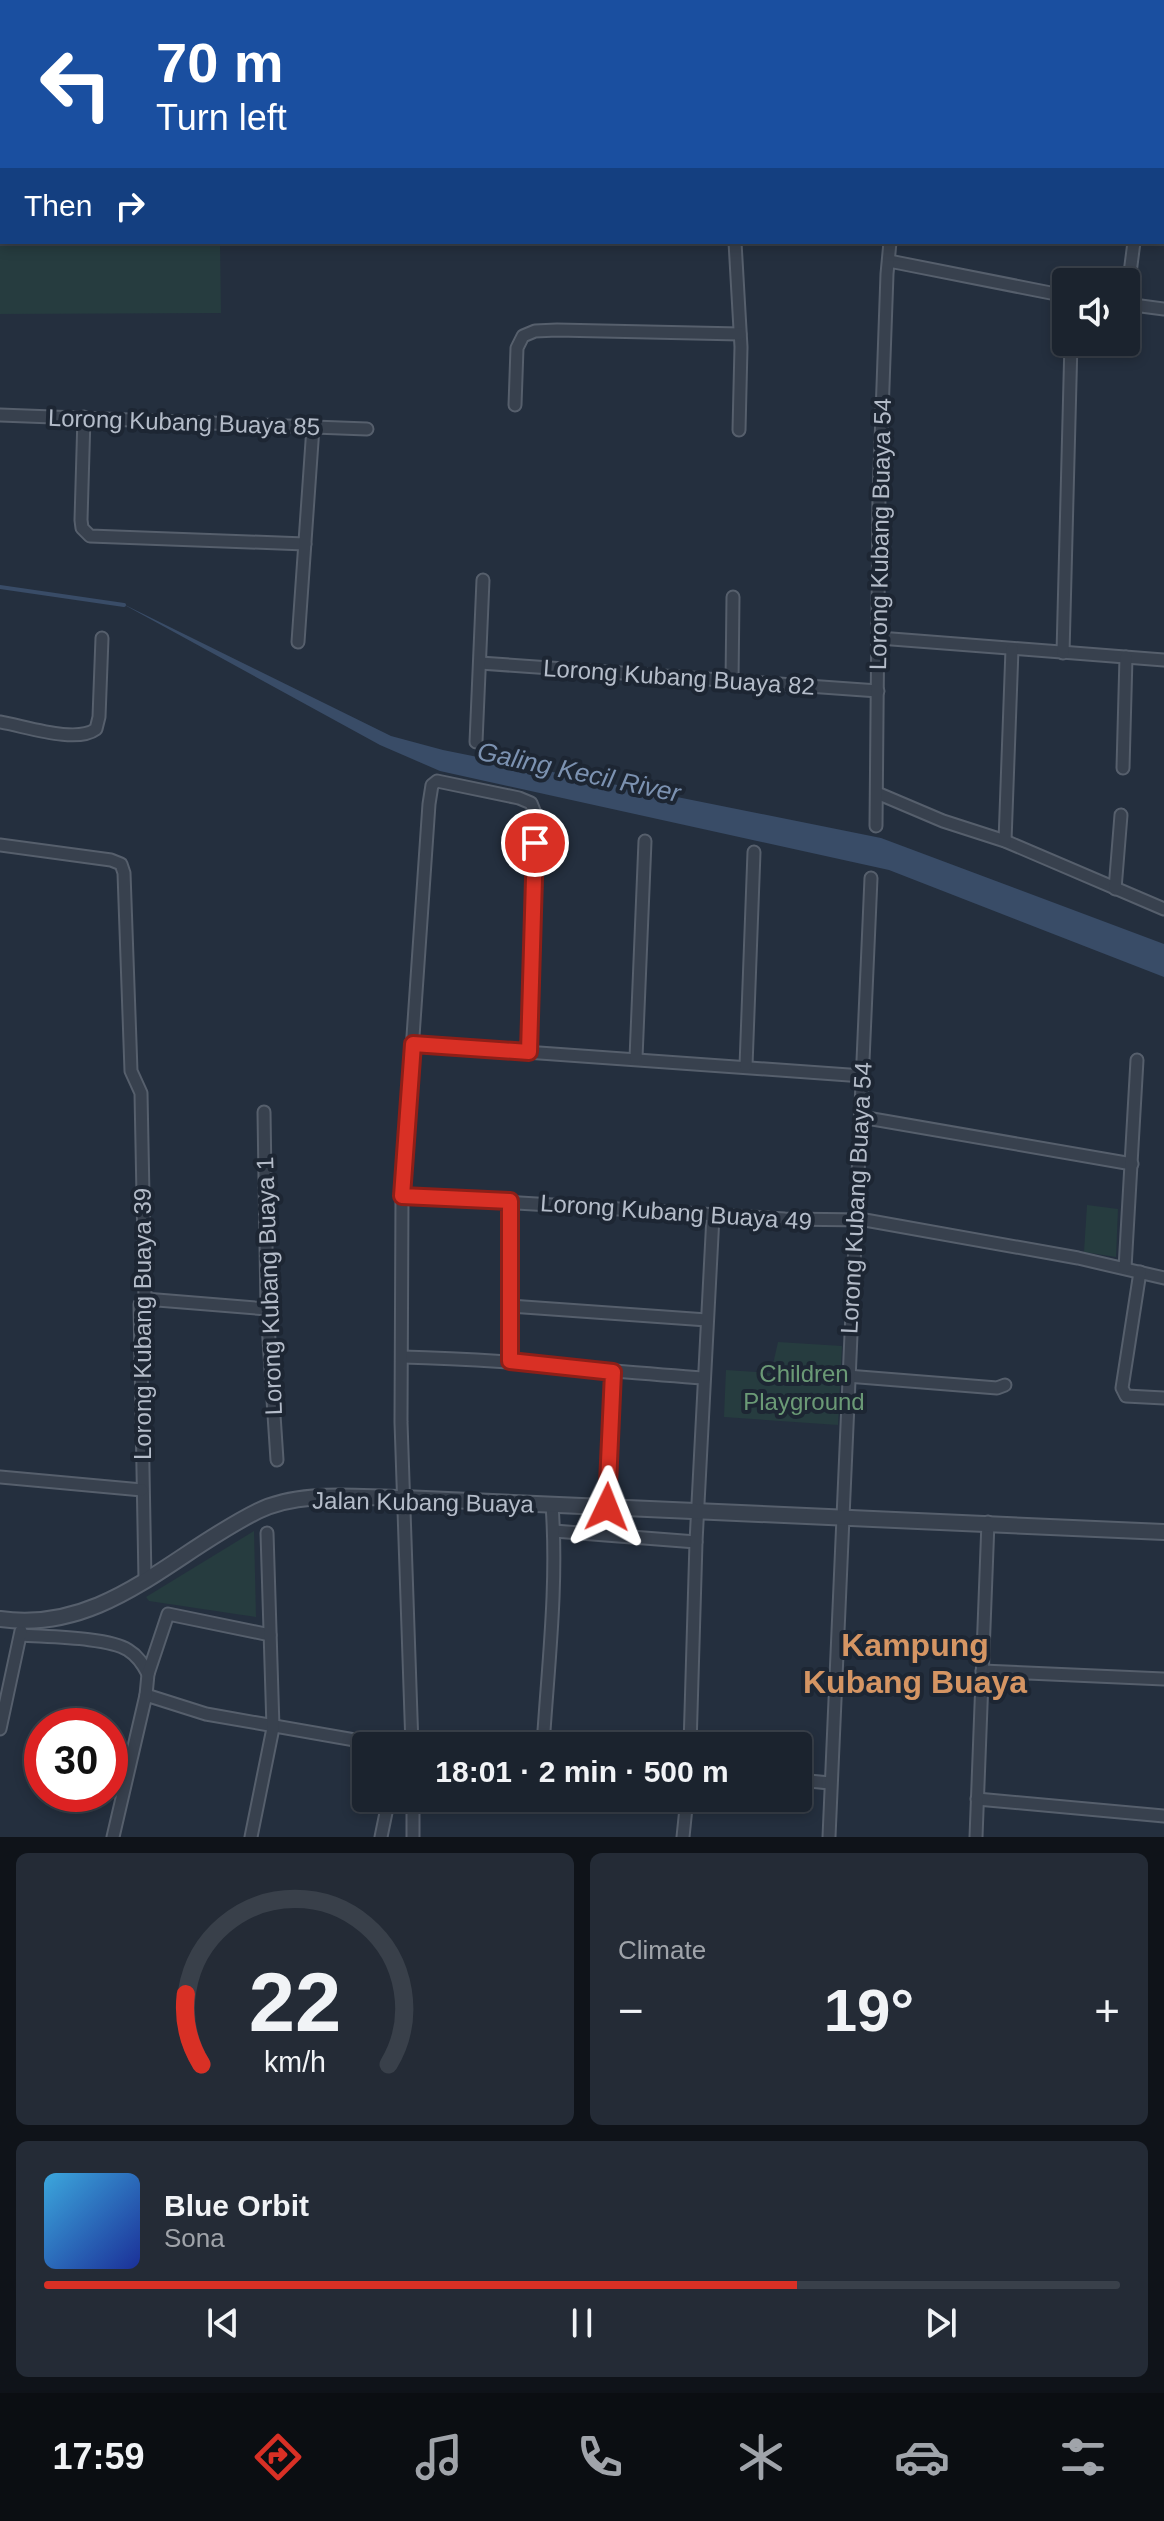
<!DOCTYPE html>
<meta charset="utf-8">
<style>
body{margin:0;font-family:Arial,sans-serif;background:#242b36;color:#f1f3f6;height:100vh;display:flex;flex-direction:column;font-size:30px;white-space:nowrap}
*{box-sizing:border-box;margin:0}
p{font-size:26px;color:#a0a4aa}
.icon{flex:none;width:44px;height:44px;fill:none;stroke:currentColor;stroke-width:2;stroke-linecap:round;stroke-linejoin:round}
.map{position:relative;height:1837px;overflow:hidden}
.drawer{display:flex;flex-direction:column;gap:16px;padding:16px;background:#0f1319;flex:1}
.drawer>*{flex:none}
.top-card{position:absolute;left:0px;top:0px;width:1164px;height:244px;box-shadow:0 4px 12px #0003,0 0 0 2px #39404a;background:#1a4fa0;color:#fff;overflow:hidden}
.tools{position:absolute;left:1052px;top:268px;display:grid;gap:16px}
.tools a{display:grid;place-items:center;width:88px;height:88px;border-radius:8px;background:#1b232e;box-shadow:0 4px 12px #0003,0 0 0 2px #39404a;font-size:40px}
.speed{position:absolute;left:24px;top:1708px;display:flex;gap:16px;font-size:40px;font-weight:700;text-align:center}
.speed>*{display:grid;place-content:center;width:104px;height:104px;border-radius:50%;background:#1b232e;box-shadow:0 4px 12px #0003,0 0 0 2px #39404a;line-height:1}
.speed .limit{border:12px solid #d22;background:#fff;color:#111}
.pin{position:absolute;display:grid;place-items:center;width:68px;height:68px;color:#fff;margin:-34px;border:4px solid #fff;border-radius:50%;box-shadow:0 2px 8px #0007}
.me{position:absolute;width:88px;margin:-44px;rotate:2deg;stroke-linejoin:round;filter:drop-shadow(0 0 6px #0008)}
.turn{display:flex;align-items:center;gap:28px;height:168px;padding:0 24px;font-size:36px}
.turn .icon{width:104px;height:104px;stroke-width:2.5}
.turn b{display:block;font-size:56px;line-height:68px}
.then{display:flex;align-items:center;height:76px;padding:0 24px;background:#0003;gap:16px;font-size:30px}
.big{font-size:60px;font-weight:600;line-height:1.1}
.drawer .tile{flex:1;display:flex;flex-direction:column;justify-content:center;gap:12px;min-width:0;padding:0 28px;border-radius:12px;background:#242b36}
.drawer .dial{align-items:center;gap:0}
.dial svg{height:208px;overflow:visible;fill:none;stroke:#39404a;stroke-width:7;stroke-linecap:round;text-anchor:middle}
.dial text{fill:#f1f3f6;stroke:none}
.song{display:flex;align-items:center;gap:24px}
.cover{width:96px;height:96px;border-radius:12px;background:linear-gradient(135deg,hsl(200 70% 55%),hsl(230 70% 35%))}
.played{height:8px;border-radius:4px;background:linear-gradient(90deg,#d93025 70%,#39404a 70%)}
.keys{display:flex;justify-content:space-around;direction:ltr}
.heat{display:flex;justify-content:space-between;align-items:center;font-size:44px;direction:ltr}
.drawer .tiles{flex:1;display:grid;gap:16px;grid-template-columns:1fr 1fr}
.tile:last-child{grid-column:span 2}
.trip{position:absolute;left:352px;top:1732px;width:460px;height:80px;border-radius:8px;background:#1b232e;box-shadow:0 4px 12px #0003,0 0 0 2px #39404a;font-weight:600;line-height:80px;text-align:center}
.menu{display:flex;height:128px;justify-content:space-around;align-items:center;background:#0b0e12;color:#a0a4aa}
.menu .icon{width:56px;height:56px}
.menu .active{color:#d93025}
.menu b{font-size:36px;color:#f1f3f6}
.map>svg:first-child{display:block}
.green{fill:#263c3f}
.water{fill:#394c67}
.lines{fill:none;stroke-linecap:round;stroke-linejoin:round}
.stream{stroke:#394c67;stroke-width:4}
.minor-casing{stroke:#565f6c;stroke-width:15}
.tertiary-casing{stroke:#565f6c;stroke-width:18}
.minor{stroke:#38414e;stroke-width:11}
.tertiary{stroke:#38414e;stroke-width:14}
.route-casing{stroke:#8d1f18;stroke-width:20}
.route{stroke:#d93025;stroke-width:14}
.labels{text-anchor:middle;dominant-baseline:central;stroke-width:8;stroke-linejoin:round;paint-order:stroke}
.street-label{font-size:24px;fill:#b4bcc9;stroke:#1d2633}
.park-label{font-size:24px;fill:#6b9a76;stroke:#1d2633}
.water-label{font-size:26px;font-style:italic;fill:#7c92b1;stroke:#1d2633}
.district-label{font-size:32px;font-weight:bold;fill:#d59563;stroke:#1d2633}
</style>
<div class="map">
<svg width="1164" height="1837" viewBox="0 0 1164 1837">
<rect width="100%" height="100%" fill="#242f3e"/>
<!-- green -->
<g class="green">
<path d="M0,157H2V242H220L221,313L0,314Z"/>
<path d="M1087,1205L1118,1209L1116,1257L1084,1252Z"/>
<path d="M778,1342L842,1346L838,1425L724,1417L726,1370L771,1373Z"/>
<path d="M254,1531L256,1617L149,1601L146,1597Z"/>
</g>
<!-- water -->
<path class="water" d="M121,603L391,736L443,750L881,838L1164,944V977L889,870L440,771L380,745Z"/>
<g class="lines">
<!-- stream -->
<path class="stream" d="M0,587L124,605"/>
<defs>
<g id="minor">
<path d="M743,2L744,0"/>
<path d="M898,2V0"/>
<path d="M1043,2V0"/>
<path d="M1162,49L1164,39"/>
<path d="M735,242L741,347L739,430"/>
<path d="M889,261L1066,296"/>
<path d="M1126,304L1134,242"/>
<path d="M1126,304L1164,309"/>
<path d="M515,405L517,348L523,336L535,331L557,330L740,334"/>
<path d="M0,415L367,429"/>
<path d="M84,417L81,520L82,528L90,536L305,544"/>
<path d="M879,638L1164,660"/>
<path d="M298,642L313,427"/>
<path d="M1063,653L1071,342"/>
<path d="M480,663L878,691"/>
<path d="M732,682L733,597"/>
<path d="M0,722C25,726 76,744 96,729L99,717L102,638"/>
<path d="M476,742L483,580"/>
<path d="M1123,768L1126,657"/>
<path d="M877,793L943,821L1005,841L1164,909"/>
<path d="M876,826L879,498L887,274L890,242"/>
<path d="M1005,841L1012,649"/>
<path d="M0,845L111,860L121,864L124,873L131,1071L141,1093L145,1299L140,1304L145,1580"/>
<path d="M1115,889L1121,815"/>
<path d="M413,1044L863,1076"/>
<path d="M636,1058L645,841"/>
<path d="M746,1066L754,852"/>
<path d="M264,1112L267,1309L277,1460"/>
<path d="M861,1117L1132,1164"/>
<path d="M402,1196L785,1219L865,1220L1078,1258L1164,1278"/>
<path d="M1125,1268L1137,1060"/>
<path d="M1140,1272L1122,1388L1126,1396L1164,1398"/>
<path d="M145,1299L267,1309"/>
<path d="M510,1306L707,1320"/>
<path d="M403,1357C504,1359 604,1371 704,1378"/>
<path d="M510,1361V1201"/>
<path d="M847,1376L997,1388L1005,1385"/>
<path d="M0,1477L142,1490"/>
<path d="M607,1507L613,1372"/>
<path d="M554,1531L696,1542"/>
<path d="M21,1635C46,1637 108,1637 128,1650C138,1656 143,1664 148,1674"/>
<path d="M982,1671L1164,1679"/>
<path d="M146,1695L206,1714L389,1746"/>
<path d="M0,1729L21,1631"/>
<path d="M412,1746L401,1422L402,1196L429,804L432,785L437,781L519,798L531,803L535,813L529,1052"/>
<path d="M543,1746C548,1666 558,1585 552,1505"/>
<path d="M690,1746L696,1542L713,1216"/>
<path d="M798,1780L830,1783"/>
<path d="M413,1798V1837"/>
<path d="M977,1799L1164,1816"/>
<path d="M113,1837L146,1695L148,1674L168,1614L270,1635"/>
<path d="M251,1837L273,1728L267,1533"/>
<path d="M381,1837L389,1798"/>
<path d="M683,1837L687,1798"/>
<path d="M829,1837L871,878"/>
<path d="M976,1837L988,1522"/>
</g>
<path id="tertiary" d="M0,1619C104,1634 172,1553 258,1511C300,1490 357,1498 403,1498L1164,1532"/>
</defs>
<!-- minor casing -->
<use href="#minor" class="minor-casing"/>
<!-- tertiary casing -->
<use href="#tertiary" class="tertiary-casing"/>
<!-- minor -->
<use href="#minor" class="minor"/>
<!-- tertiary -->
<use href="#tertiary" class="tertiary"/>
</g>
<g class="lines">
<defs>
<path id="route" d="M535,843L529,1052L413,1044L402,1196L510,1201V1361L613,1372L607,1507"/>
</defs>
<!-- route casing -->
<use href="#route" class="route-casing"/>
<!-- route -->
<use href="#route" class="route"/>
</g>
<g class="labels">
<!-- street labels -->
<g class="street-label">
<text transform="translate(184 422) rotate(2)">Lorong Kubang Buaya 85</text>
<text transform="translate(880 534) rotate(-89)">Lorong Kubang Buaya 54</text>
<text transform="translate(679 677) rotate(4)">Lorong Kubang Buaya 82</text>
<text transform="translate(856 1198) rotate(-87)">Lorong Kubang Buaya 54</text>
<text transform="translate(676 1212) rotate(4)">Lorong Kubang Buaya 49</text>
<text transform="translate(269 1286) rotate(-92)">Lorong Kubang Buaya 1</text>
<text transform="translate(142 1324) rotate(-90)">Lorong Kubang Buaya 39</text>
<text transform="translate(423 1502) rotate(1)">Jalan Kubang Buaya</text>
</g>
<!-- park labels -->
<g class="park-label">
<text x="804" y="1373">Children<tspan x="804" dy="28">Playground</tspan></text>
</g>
<!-- water labels -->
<g class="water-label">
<text transform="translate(579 772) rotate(12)">Galing Kecil River</text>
</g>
<!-- district labels -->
<g class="district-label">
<text x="915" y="1645">Kampung<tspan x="915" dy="37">Kubang Buaya</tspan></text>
</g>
</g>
</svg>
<div class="tools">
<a><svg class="icon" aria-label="sound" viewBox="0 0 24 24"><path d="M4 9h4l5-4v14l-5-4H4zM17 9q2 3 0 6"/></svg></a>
</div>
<div class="speed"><div class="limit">30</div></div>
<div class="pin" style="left:535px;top:843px;background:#d93025"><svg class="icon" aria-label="arrive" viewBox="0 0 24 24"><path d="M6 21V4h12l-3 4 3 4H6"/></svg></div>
<svg class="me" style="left:607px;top:1507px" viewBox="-20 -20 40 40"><path d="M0-17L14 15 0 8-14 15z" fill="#d93025" stroke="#fff" stroke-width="4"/></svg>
<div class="trip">18:01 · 2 min · 500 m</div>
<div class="top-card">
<div class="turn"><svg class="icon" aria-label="left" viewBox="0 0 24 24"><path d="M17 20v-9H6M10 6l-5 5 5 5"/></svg><div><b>70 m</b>Turn left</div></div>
<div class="then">Then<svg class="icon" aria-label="right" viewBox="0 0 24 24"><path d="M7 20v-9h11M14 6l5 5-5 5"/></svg></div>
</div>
</div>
<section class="drawer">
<div class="tiles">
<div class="tile dial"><svg viewBox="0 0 100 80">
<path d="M14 69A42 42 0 1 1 86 69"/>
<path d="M14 69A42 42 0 0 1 8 42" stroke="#d93025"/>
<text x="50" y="56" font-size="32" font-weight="700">22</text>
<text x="50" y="72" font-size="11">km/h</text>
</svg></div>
<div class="tile"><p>Climate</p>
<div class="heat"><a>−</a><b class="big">19°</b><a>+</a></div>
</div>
<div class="tile">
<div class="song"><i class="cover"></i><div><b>Blue Orbit</b><p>Sona</p></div></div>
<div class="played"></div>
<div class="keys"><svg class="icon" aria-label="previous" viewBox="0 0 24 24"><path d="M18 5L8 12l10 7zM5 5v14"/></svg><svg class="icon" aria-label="pause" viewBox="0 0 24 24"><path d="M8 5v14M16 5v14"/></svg><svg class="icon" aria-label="next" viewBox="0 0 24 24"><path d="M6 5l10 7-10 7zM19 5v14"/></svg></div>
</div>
</div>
</section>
<nav class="menu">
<b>17:59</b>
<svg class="icon active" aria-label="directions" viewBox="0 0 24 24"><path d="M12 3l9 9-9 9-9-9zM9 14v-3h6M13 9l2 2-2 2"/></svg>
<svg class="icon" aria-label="music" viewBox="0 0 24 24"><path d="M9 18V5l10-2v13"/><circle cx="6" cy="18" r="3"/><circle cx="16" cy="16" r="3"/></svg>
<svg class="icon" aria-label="phone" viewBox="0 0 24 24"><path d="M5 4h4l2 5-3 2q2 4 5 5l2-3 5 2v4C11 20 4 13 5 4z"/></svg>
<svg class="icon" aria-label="climate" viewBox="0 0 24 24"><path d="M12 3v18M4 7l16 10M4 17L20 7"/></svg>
<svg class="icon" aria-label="car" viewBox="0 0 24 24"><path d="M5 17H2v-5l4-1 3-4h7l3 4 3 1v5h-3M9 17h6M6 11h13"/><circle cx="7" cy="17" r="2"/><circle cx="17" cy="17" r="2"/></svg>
<svg class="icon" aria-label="filters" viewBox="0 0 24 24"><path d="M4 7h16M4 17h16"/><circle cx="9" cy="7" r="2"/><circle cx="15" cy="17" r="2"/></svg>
</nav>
